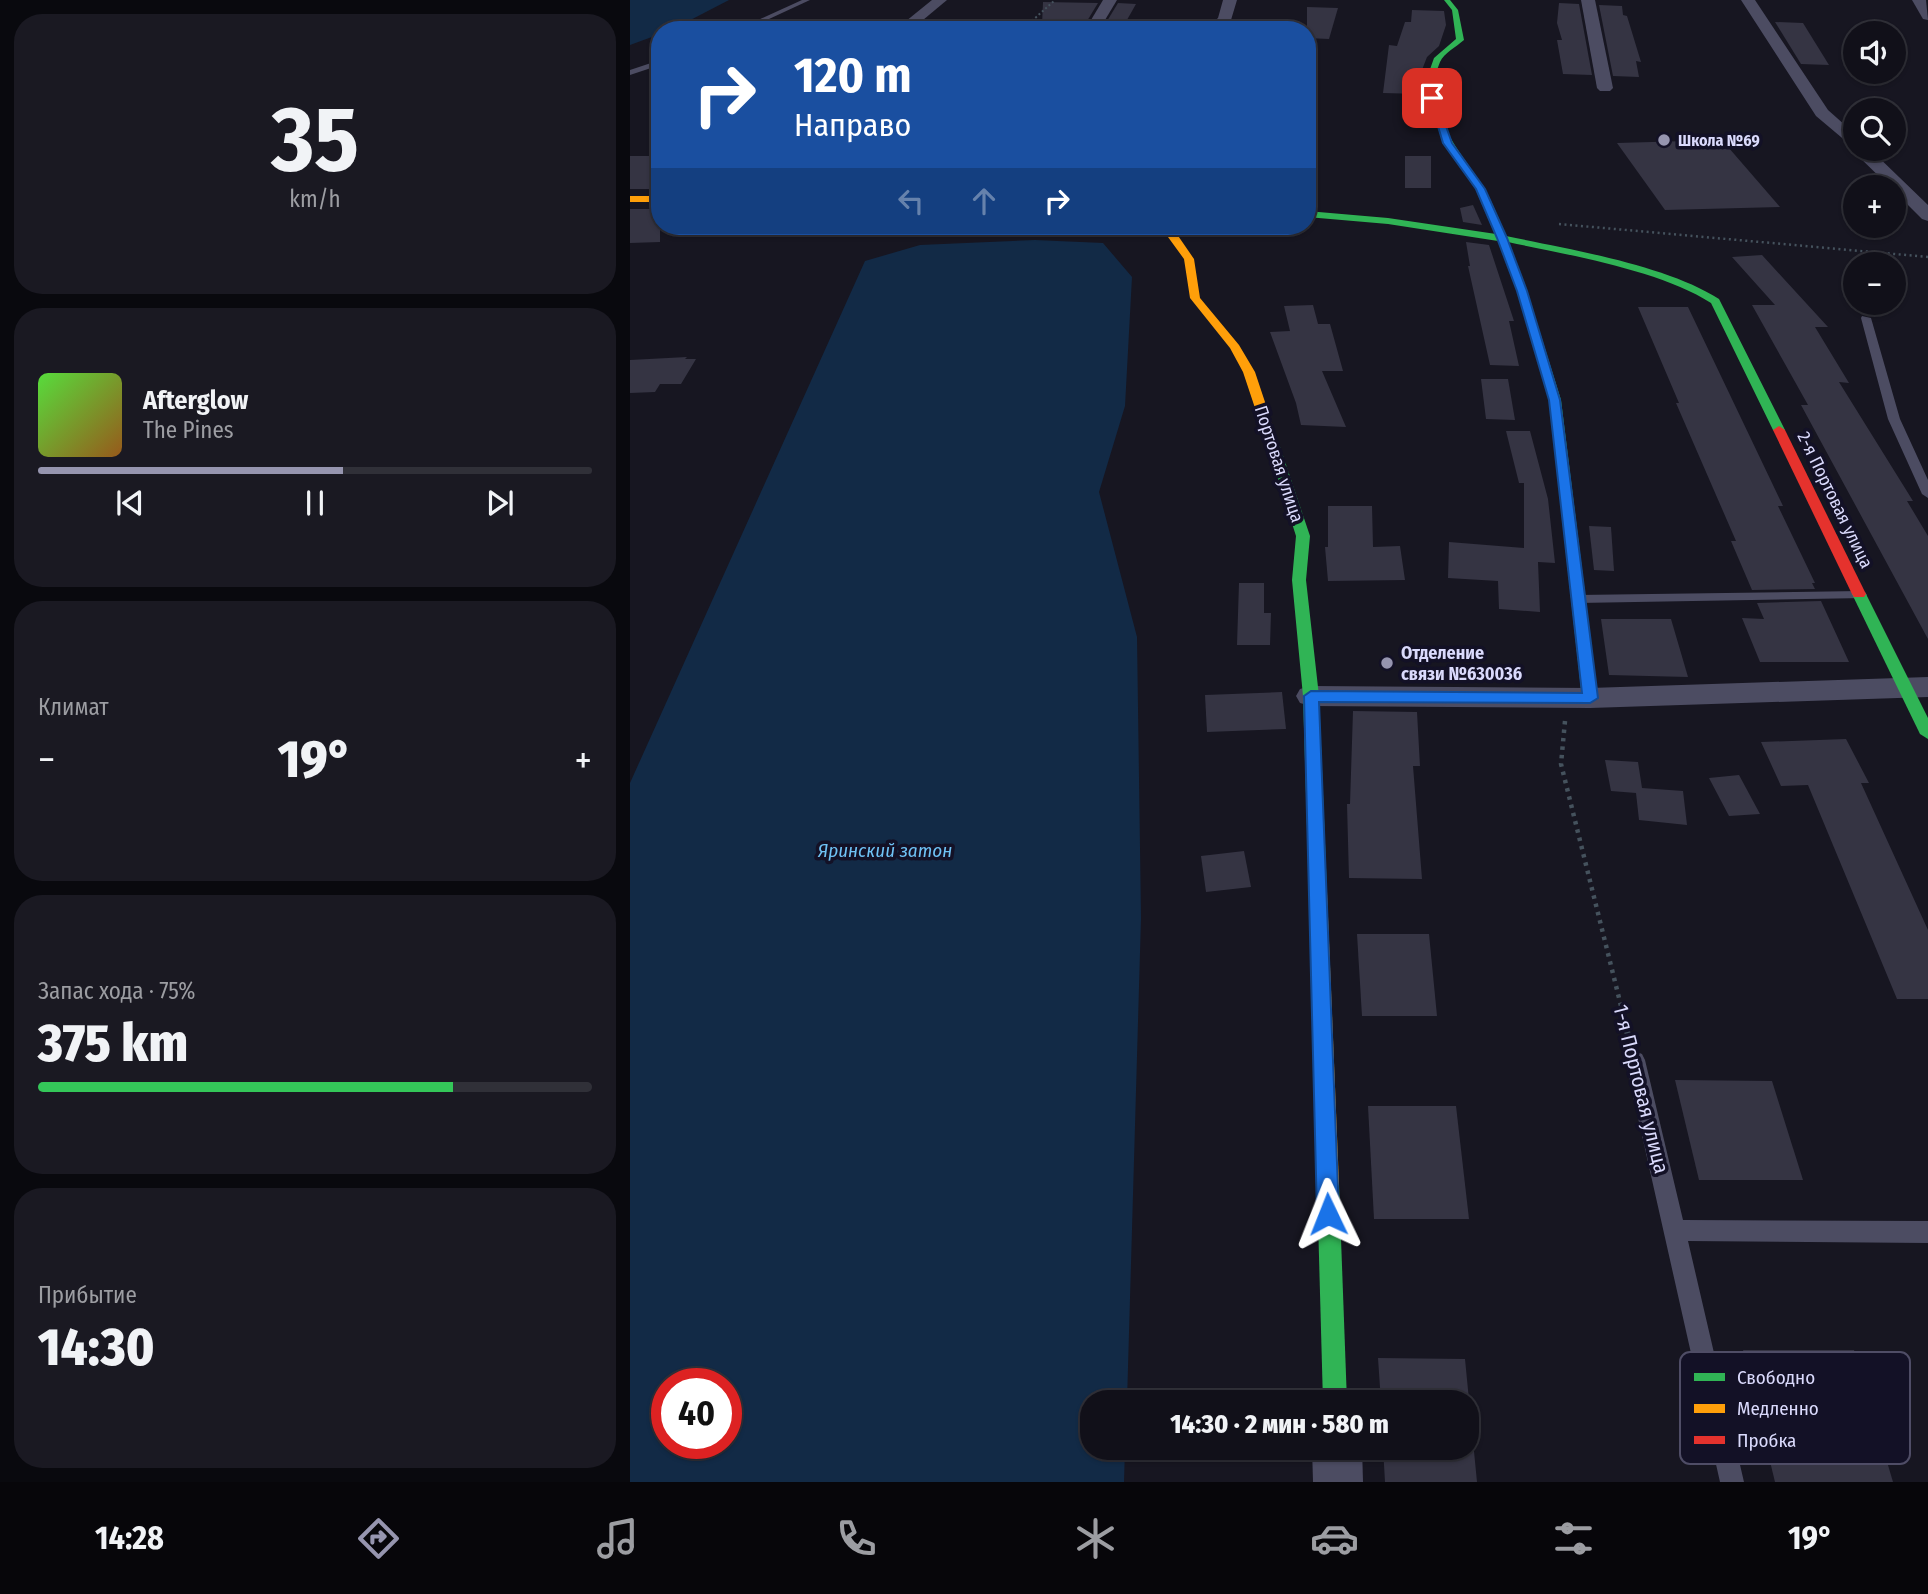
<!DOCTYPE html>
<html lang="ru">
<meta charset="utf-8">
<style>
body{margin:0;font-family:"Fira Sans Condensed",sans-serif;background:#1a1922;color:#f1f3f6;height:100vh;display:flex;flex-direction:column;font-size:26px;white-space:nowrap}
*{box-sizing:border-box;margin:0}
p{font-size:23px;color:#9c9da2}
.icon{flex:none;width:38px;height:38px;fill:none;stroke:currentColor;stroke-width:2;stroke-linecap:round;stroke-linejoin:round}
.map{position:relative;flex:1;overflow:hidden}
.side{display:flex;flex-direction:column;gap:14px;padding:14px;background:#09090e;width:630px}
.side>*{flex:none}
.guide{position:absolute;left:21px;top:21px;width:665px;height:214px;border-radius:28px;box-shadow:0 2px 5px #0004,0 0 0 2px #303038;background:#1a4fa0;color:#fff;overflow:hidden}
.buttons{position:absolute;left:1213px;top:21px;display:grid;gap:14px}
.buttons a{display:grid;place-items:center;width:63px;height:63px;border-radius:50%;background:#111019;box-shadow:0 2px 5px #0004,0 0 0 2px #303038;font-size:35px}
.speed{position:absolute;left:21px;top:1368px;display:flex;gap:14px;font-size:35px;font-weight:700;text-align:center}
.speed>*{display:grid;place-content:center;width:91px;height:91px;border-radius:50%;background:#111019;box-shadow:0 2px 5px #0004,0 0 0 2px #303038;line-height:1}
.speed .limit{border:10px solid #d22;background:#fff;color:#111}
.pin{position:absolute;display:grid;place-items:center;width:60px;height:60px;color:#fff;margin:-30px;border-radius:14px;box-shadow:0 4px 10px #0006}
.me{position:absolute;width:77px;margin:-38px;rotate:358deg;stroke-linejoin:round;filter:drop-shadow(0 0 5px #0008)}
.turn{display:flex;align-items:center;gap:24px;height:147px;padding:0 28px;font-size:32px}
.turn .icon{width:91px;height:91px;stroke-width:2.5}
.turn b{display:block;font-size:49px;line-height:60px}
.lanes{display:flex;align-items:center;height:66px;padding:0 28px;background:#0003;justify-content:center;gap:35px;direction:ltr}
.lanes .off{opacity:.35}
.big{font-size:52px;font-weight:800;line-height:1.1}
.side .card{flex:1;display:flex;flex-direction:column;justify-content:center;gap:10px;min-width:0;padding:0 24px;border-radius:28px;background:#1a1922}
.side .dial{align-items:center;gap:0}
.dial b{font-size:91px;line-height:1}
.song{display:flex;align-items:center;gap:21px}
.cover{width:84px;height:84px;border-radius:10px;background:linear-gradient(135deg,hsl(110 70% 55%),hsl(30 70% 35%))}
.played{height:7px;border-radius:4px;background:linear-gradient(90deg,#9695af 55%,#303038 55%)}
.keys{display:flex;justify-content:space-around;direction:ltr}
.heat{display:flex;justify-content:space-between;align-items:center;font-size:38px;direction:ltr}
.charge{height:10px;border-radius:5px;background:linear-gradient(90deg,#34c759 75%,#303038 0)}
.trip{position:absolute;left:450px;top:1390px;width:399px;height:70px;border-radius:28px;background:#111019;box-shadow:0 2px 5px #0004,0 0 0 2px #303038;font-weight:800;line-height:70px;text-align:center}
.dock{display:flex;height:112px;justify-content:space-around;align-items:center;background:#07060a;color:#9c9da2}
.dock .icon{width:49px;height:49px}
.dock .on{color:#9695af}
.dock b{font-size:32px;color:#f1f3f6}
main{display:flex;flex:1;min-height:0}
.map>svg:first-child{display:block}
.water{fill:#122a46;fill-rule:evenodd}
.building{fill:#353443}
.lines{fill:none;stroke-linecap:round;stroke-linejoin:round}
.path-far3{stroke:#45525d;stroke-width:2;stroke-dasharray:2 2.5;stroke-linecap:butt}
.path-far2{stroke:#45525d;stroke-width:2.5;stroke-dasharray:2 3.5;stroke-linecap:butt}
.path-far1{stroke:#45525d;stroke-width:4.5;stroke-dasharray:3.5 5;stroke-linecap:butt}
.path{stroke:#45525d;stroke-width:6;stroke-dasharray:5 7;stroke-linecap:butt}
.lane{fill:#4c4c62;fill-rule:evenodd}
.street{fill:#4c4c62;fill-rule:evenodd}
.fast{fill:#30b455;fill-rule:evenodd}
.slow{fill:#ff9f0a;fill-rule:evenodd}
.jam{fill:#e5322d;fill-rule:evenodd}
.route{fill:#1a73e8;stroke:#114b97;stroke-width:2}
.poi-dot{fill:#9695af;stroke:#131126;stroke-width:2.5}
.labels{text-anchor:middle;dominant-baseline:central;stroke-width:7;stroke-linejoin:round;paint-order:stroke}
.far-poi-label{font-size:16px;font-weight:bold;fill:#dadafc;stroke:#131126;text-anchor:start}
.street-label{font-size:18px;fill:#dadafc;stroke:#131126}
.poi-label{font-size:18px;font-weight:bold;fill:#dadafc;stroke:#131126;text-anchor:start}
.water-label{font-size:19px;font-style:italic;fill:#6fc2f5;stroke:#131126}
.near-street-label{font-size:21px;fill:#dadafc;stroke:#131126}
.key{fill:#131126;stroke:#4f4d66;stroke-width:2}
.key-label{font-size:19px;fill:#dadafc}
</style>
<main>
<section class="side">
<div class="card dial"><b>35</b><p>km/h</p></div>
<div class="card">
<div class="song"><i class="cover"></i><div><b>Afterglow</b><p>The Pines</p></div></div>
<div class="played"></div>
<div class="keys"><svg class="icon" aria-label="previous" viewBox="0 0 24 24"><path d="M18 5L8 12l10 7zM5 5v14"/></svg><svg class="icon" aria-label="pause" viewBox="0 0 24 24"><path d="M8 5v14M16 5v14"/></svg><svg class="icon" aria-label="next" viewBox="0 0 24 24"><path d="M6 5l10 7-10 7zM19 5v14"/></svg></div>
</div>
<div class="card"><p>Климат</p>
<div class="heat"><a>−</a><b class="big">19°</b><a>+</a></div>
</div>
<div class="card"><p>Запас хода · 75%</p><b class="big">375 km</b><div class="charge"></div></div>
<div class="card"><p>Прибытие</p><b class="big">14:30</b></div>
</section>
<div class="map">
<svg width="1298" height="1482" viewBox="0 0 1298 1482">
<rect width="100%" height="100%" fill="#171621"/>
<!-- water -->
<g class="water">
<path d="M0,0H99L45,28L30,30V34L0,45Z"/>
<path d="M405,240L473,243L502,277L495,406L469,492L507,637L511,918L497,1402H462V1447H495L494,1482H0V783L235,261L290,245ZM37,1384H96V1444H37Z"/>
</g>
<!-- building -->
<g class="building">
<path d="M413,2L468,3L454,26L412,25Z"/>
<path d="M488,3L506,4L493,27L474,26Z"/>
<path d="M929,3L949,4L962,75L933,74L927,40H932L927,23Z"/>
<path d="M969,5L992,6L993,15L997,16L1011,62L1006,61L1009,77L983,76Z"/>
<path d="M677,7L708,8L699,39L677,38Z"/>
<path d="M782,10L814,11L816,25L809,46L797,57L790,75V94L753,93L759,45L767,46L775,22H781Z"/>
<path d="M1145,22L1173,23L1199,65L1171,64Z"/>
<path d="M1092,140L1150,207L1035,210L987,143Z"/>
<rect x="0" y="156" width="30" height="33"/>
<rect x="775" y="156" width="26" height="32"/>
<path d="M843,205L852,225L833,222L830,208Z"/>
<path d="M0,209H30V242L0,243Z"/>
<path d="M836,242L859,245L884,321H879L889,366L860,365L838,266H840Z"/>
<path d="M1132,255L1198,327H1185L1219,383L1209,382L1283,501H1277L1298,536V639L1171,405H1178L1122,305H1145L1102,257Z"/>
<path d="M683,305L688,324H700L713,371H692L716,427L671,425L666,403L640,332L660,331L654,306Z"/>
<path d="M1008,307H1058L1153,506H1148L1185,583H1182L1185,589L1122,590L1101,541H1106L1046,403H1049Z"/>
<path d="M57,357L55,359H66L51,384H30L25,392L0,393V360Z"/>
<path d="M851,379H878L885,420L856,419Z"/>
<path d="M876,431H900L918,499L925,563L908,562L910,612L869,609L868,581L818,578L819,542L894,548V483H889Z"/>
<path d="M698,506H742L743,547L770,546L775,580L698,581L695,547H698Z"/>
<path d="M959,526L981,527L984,571L964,570Z"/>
<path d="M609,583H634V613H641L640,645H607Z"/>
<path d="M1191,601L1219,662H1130L1112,618L1134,619L1127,603Z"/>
<path d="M971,619H1041L1058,677L979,675Z"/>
<path d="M652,692L656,729L577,732L575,695Z"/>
<path d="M723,711L787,712L790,766H783L792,879L719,878L717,804H720Z"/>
<path d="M1216,739L1239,783H1231L1298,930V999H1267L1178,785L1151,786L1131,742Z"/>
<path d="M975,760L1008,762L1012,788L1053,791L1057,825L1009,820L1006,793L981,791Z"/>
<path d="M1109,775L1130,814L1099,816L1079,778Z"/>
<path d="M614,851L621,887L576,892L571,856Z"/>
<path d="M727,934H799L807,1016H732Z"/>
<path d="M1045,1080L1142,1081L1173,1180H1069Z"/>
<path d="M738,1106H826L839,1219H744Z"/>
<path d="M1113,1350H1224L1263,1482H1145Z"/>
<path d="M748,1358L835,1359L847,1482H755L753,1447H836V1402H751Z"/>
</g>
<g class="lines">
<!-- path-far3 -->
<path class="path-far3" d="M392,30L425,0"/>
<!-- path-far2 -->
<path class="path-far2" d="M929,224L1298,257"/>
<!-- path-far1 -->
<path class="path-far1" d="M935,721L931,764L992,1010"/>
<!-- path -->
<path class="path" d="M991,1008L999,1039"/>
<!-- lane -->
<g class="lane">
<path d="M172,0H180L115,30H106Z"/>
<path d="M30,60V65L0,75V70Z"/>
<path d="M1232,316L1241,318L1270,419L1298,480V498L1292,494L1258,419L1231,318Z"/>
<path d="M1230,591L1235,592L1237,595L1235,598L948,603L941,599L948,595Z"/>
<path d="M1005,1051L1012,1054L1015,1060L1053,1220L1298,1221V1243L1058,1241L1114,1482H1090L995,1060L998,1054Z"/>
</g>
<!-- street -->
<g class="street">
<path d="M302,0H317L281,30H265Z"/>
<path d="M473,0H487L469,30H455Z"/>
<path d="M593,0H607L601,20L590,30H574L588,18Z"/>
<path d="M951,0H965L983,88L980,91H970L967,88Z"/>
<path d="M1111,0H1125L1198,110L1225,134V149H1240L1298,205V221L1292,219L1264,191V187H1260L1225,153L1224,148L1186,116Z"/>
<path d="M1282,0H1296L1298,20L1293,19Z"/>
<path d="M1298,677V697L960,708L681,706L670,703L666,696L670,689L681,686L960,688Z"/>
<path d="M682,1447H732L733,1482H683Z"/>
</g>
<!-- fast -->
<g class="fast">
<path d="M814,0H820L828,10L834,40C826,47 814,53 810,62C790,107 830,152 853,186C862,201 869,220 876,236C938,249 1036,265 1089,299L1155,430L1149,434L1143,430L1081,303C1030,270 938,255 878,242L897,291L931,400L968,698L960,703L952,698L919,400L887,291L868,241L758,224L677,217V211L758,218L866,234L846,189L813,143L798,98V75L804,58L826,39L822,10Z"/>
<path d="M638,425L644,429L680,536L676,580L689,696L697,892L694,897L688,899L682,897L679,892L673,696L662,580L666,536L632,429Z"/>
<path d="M1229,590L1236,594L1298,718V739L1290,734L1222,594Z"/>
<path d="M698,1174L706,1177L709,1184L717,1402H693L687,1184L690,1177Z"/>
</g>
<!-- slow -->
<g class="slow">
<rect x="0" y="196" width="30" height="6"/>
<path d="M530,226L542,227L564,259L570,298L609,345L625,372L644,429L642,432L638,433L632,429L613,372L600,348L560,298L554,259Z"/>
<path d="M688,885L694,887L697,892L709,1184L706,1191L698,1194L690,1191L687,1184L679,892L682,887Z"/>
</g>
<!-- jam -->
<path class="jam" d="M1149,426L1155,430L1236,594L1234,597H1224L1222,594L1143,430Z"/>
</g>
<!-- route -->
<path class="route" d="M799,96L806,98L822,143L855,189L877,238L897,291L930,400L968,698L960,703L689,702L709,1214L706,1222L698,1225L691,1222L687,1214L674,696L681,691L952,693L919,400L887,291L867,238L846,189L813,143Z"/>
<!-- markers -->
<g class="poi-dot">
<circle cx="1034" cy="140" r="7"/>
<circle cx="757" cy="663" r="7"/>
</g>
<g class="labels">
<!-- far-poi labels -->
<g class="far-poi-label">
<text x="1048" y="140">Школа №69</text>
</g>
<!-- street labels -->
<g class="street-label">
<text transform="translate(649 464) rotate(72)">Портовая улица</text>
<text transform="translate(1205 500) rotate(64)">2-я Портовая улица</text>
</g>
<!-- poi labels -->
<g class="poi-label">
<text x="771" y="653">Отделение<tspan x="771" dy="21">связи №630036</tspan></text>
</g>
<!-- water labels -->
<g class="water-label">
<text x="255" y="850">Яринский затон</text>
</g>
<!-- near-street labels -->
<g class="near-street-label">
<text transform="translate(1011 1089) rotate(76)">1-я Портовая улица</text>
</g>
</g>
<!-- legend -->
<rect x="1050" y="1352" width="230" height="112" rx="10" class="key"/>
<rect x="1064" y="1373" width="31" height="8" fill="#30b455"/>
<rect x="1064" y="1404" width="31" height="9" fill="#ff9f0a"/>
<rect x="1064" y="1436" width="31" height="8" fill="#e5322d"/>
<g class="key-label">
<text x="1107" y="1384">Свободно</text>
<text x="1107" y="1415">Медленно</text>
<text x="1107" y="1447">Пробка</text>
</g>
</svg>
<div class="buttons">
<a><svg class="icon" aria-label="sound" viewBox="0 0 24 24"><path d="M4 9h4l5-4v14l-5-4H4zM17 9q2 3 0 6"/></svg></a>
<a><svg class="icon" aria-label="search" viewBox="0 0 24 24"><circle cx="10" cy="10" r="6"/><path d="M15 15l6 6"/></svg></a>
<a>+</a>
<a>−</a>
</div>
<div class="speed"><div class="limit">40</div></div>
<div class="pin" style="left:802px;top:98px;background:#d93025"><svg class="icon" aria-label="arrive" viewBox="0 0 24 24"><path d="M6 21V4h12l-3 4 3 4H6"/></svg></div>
<svg class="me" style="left:698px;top:1214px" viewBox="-20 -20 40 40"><path d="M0-17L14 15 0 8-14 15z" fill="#1a73e8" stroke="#fff" stroke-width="4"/></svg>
<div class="trip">14:30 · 2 мин · 580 m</div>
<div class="guide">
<div class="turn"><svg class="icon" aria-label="right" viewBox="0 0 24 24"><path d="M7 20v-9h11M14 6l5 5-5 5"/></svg><div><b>120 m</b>Направо</div></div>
<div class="lanes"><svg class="icon off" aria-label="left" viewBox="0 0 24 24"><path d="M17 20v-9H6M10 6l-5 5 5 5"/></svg><svg class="icon off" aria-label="ahead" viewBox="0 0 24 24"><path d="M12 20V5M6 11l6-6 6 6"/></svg><svg class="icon" aria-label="right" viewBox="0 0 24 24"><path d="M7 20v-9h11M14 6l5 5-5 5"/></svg></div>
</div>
</div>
</main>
<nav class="dock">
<b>14:28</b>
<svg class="icon on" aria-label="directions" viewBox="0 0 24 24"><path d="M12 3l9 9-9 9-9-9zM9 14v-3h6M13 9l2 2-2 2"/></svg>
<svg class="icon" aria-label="music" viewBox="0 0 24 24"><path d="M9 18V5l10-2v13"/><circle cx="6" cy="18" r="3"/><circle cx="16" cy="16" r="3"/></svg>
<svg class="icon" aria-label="phone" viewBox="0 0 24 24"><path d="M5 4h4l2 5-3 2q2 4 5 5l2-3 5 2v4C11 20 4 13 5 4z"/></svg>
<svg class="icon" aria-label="climate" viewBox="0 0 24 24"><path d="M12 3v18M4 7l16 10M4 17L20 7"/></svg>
<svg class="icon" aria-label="car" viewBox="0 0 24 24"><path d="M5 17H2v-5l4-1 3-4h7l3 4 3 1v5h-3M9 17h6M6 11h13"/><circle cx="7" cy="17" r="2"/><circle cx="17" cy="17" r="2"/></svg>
<svg class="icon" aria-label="filters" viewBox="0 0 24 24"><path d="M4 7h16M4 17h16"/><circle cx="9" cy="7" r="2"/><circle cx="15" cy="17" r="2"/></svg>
<b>19°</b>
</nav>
